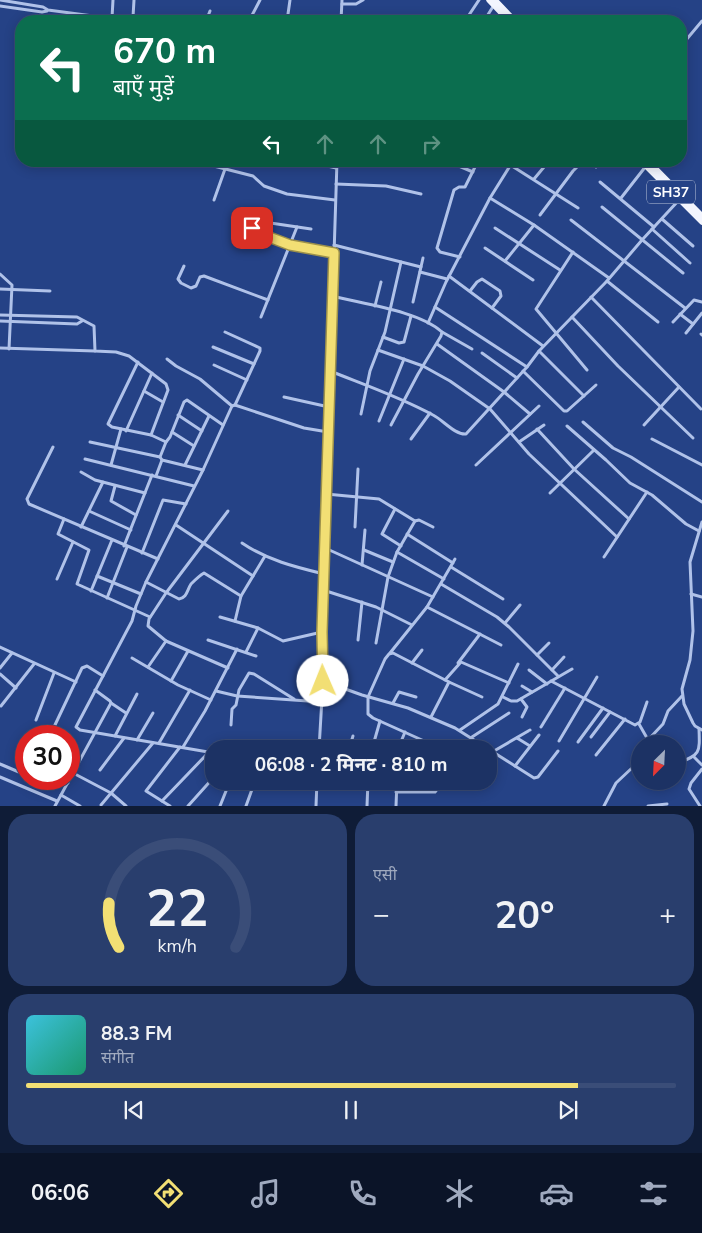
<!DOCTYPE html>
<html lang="hi">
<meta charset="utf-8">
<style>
body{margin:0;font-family:"Nunito Sans","Noto Sans Devanagari",sans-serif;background:#293e6d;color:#f1f3f6;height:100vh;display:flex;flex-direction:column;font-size:19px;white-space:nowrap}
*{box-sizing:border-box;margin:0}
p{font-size:16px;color:#a0aabf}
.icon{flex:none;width:28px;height:28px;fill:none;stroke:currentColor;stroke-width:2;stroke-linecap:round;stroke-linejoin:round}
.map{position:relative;height:806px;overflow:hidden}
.drawer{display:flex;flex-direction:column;gap:8px;padding:8px;background:#0f1c37;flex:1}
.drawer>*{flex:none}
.banner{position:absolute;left:15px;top:15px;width:672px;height:152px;border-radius:20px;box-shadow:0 2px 12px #0003,0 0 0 1px #3a4d78;background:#0b6e4f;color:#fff;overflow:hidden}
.needle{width:32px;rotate:204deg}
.tools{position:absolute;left:631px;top:735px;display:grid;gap:10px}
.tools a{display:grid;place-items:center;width:55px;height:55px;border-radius:50%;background:#1c3264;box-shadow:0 2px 12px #0003,0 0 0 1px #3a4d78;font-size:25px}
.speed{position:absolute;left:15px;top:725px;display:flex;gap:10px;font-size:25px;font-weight:700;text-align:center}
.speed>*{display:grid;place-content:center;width:65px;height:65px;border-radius:50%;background:#1c3264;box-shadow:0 2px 12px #0003,0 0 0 1px #3a4d78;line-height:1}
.speed .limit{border:8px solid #d22;background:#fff;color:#111}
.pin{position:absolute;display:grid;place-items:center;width:42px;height:42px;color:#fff;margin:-21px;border-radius:10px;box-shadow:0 2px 8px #0006}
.me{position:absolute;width:55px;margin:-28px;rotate:359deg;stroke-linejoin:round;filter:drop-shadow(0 0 4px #0008)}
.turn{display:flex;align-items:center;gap:18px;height:105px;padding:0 15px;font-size:22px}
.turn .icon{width:65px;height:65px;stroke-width:2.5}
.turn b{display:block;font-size:35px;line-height:42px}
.lanes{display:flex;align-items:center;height:48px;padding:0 15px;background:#0003;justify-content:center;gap:25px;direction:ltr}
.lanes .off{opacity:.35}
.big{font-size:38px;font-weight:700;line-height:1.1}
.drawer .widget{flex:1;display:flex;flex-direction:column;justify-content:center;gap:8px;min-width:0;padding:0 18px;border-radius:20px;background:#293e6d}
.drawer .dial{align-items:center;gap:0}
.dial svg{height:130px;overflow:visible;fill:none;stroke:#3a4d78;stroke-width:7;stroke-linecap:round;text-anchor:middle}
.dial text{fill:#f1f3f6;stroke:none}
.song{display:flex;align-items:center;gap:15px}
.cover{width:60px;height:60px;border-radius:8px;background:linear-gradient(135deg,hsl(190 70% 55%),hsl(160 70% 35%))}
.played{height:5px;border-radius:2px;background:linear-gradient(90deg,#f2df74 85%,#3a4d78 85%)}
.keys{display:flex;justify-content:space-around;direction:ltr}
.heat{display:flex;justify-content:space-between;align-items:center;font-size:28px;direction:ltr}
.drawer .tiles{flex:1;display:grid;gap:8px;grid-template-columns:1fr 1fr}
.widget:last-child{grid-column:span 2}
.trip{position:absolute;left:205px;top:740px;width:292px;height:50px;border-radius:20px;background:#1c3264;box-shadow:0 2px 12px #0003,0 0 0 1px #3a4d78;font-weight:700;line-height:50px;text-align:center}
.menu{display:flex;height:80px;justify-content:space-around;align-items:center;background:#0b1428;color:#a0aabf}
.menu .icon{width:35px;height:35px}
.menu .on{color:#f2df74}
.menu b{font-size:22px;color:#f1f3f6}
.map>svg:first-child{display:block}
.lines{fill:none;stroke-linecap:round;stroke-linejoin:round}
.minor{stroke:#b0c2e9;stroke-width:3}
.primary{stroke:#f3f5fe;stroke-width:5.5}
.route-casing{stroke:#9d914b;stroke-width:12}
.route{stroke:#f2df74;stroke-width:9}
.labels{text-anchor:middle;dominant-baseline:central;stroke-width:5;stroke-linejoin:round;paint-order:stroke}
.shield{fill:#254286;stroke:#bec6db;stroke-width:1}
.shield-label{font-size:14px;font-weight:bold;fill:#fff}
</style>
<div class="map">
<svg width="702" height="806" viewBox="0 0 702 806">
<rect width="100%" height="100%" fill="#254286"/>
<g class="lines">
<!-- minor -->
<g class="minor">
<path d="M0,0L43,7L48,10L108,18L133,17L149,21"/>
<path d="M342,4H356L363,0"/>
<path d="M0,6L42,12L47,11"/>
<path d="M133,17L134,0"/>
<path d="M112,18L113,0"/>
<path d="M87,21L88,16"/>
<path d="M206,21L210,11"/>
<path d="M249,21L260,0"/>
<path d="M287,21L290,0"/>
<path d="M341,21L342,0"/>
<path d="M465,21L479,0"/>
<path d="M484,21L494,5"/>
<path d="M681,46L702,21"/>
<path d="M194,161L253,176L264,186L287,194L335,200"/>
<path d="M306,161L336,168"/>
<path d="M447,161L473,172"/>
<path d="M504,161L578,208"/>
<path d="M591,161L596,167"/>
<path d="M534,179L549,161"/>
<path d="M600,182L654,227"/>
<path d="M336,184L386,186L421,194"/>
<path d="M490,198L534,225L609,278"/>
<path d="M621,198L646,166"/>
<path d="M214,200L225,169"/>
<path d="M602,207L683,273"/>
<path d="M540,215L573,171L583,161"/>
<path d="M662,219L693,246"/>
<path d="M571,220L685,308"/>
<path d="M495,228L560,270"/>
<path d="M311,229L257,221H255L252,228L256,232L290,245L334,253"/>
<path d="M652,229L690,263"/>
<path d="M334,245L421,267"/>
<path d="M485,248L533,280"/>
<path d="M573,252L536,309L587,370"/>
<path d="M460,257L440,252L437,248L454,190L459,187H465L478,161"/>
<path d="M505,261L534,225"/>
<path d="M184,266L178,279L181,283L191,288L196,286L200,277L204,276L268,300"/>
<path d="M420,272L447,279"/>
<path d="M0,274L12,285L9,349"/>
<path d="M449,276L543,346"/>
<path d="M607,281L658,322"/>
<path d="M0,289L50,291"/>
<path d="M470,291L477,282L482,279L500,291L501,296L492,308"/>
<path d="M332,296C363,304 419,311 442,332L441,336L418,374L391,425"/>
<path d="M591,297L701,409"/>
<path d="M413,302L423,258"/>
<path d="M375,306L381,282"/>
<path d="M435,307L527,367"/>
<path d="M680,314L693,324"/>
<path d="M0,315L77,317L94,326L95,351L116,352L129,356L166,384L168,390L151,435L166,442L160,457L162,460L203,470L232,406L235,405L304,428L328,432"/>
<path d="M261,317L297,227"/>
<path d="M572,317L618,366L693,438"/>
<path d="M0,321L77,324L82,321"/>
<path d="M673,322L694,300L702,302"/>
<path d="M428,323L446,282L490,198L513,161"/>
<path d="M225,332L260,348V351L235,405"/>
<path d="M442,332L472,349"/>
<path d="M686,333L702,313"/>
<path d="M701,334L702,335"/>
<path d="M383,337L399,343L404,342L411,316"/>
<path d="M437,344L504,392L530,414"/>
<path d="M213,347L254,364"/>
<path d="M0,348L95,351"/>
<path d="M378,350L423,366L450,381L490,409L529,454L617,537"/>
<path d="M539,351L584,396"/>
<path d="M482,353L517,378"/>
<path d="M167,359L176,366L200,379L232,406"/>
<path d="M138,362L108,424L112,427L151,435"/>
<path d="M214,365L247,380"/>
<path d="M330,371C365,385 400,397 433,415C443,420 455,435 466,434L527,367L539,351L607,281L642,240L679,200"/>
<path d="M523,371L564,411H567L596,385"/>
<path d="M144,391L163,402"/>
<path d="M284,397L329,407"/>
<path d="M361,414L370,371L385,332L401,262"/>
<path d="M178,415L202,431"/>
<path d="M379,421L404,359"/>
<path d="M583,422L613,448L631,457L702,502"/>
<path d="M644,425L679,387"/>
<path d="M567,426L606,460L630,483L652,495L686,524L699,531"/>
<path d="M537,429L574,469L629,519"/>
<path d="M126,431L152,373"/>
<path d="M172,432L194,446"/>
<path d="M411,439L430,413"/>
<path d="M652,439L702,465"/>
<path d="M90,442L160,457"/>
<path d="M166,442L170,437L184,402L187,400L223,425"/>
<path d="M519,442L544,425"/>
<path d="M53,447L27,499L29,504L158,559"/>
<path d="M85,459L194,486"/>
<path d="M111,465L121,429"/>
<path d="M185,465L209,416"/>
<path d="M476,465L539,406"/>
<path d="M203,470L146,582L136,606L132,621L76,727L80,730L214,753"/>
<path d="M81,472L95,480L145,493"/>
<path d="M156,476L162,460"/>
<path d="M115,486L111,501L136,515"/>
<path d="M550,493L594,450"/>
<path d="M326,494L379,499L415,521"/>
<path d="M395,509L382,534L401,546"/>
<path d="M89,511L131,530"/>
<path d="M64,519L58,534L89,550L77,584L150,617"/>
<path d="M702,522L690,562L693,631L690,660L682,689L684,704L693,723L695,726L702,730"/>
<path d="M176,525L253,576"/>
<path d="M81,527L103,482"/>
<path d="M355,527L358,469"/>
<path d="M407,534L453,563"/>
<path d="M242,543C267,560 295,567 324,574"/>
<path d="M124,546L152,475"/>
<path d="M325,548L433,597"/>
<path d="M364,550L393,562"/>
<path d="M397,552L444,579"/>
<path d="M142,553L163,500L186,504"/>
<path d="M604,557L647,492"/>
<path d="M362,565L365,530"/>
<path d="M451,567L503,599"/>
<path d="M97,576L141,594"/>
<path d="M57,579L73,542"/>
<path d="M146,582L179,599C187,598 187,590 191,584C195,580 199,576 204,573L241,596"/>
<path d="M441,584L497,617L509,627L558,676"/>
<path d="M323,590L376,607L412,625"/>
<path d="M91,591L112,540"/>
<path d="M691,594L702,597"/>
<path d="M107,598L127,547"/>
<path d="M427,607L501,645"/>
<path d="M220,617L258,628"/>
<path d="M235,621L241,596L265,556"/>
<path d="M505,623L520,605"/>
<path d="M208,640L256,656"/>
<path d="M358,640L362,602"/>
<path d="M166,641L148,626L149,619L166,593L228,511"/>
<path d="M376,643L388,577L397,552L415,521L419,520L433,527"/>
<path d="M0,647L76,682"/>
<path d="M246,652L258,628L283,641L322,632"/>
<path d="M390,653L427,607L455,559"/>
<path d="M537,655L549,643"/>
<path d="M132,658L178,685L211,700"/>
<path d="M412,663L422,650"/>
<path d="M458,663L480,634"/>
<path d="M148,667L166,641L228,668"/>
<path d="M0,668L12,653"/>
<path d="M529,670L547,684"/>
<path d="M552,670L564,657"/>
<path d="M0,674L16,688"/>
<path d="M445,680L461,662L509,683"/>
<path d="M171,681L188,651"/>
<path d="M323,681L362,695L408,708L455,728L534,778L538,777L558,751"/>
<path d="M551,681L635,725L640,722L647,702"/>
<path d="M522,686L532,692"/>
<path d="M216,691L237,696L322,702"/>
<path d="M503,697L511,701H517L572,669"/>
<path d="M521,699L527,707L522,717"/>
<path d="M111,703L126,713"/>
<path d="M393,703L399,692L416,697"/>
<path d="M1,706L34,664"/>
<path d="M431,717L449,682"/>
<path d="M36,720L54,673"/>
<path d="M639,724L647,738V744"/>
<path d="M231,725L232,709L236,705L239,690L249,673L254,674L294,699"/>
<path d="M54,727L82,668L87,666L103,676"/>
<path d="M541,727L565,688"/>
<path d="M460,730L498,704L518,664"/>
<path d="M115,736L137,694"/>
<path d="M472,737L509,713"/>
<path d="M591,737L610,712"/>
<path d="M517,738L530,746"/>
<path d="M137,740L153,713"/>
<path d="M648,740L663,724L668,711L682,696"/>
<path d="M559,741L597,677"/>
<path d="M578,742L603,708"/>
<path d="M159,743L190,690"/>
<path d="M183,747L205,711L237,649"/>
<path d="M319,749L323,681L322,632L337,161"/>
<path d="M349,749L353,736"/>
<path d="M372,749L380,721"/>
<path d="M398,749L405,732"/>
<path d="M442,749L373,718L368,714V697L385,659L389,654L393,653L449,682L482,697"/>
<path d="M494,751L530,730"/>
<path d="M596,755L625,719"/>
<path d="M694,757L702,765"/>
<path d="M678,763C700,755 700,753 699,729"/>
<path d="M0,764L26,775"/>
<path d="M515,766L539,735"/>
<path d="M100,770L124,738"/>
<path d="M73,773L111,793L126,806"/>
<path d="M0,777L57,801"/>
<path d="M37,779H38"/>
<path d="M58,779L68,783"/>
<path d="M278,787L284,781"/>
<path d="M396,792H435L438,788L440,781"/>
<path d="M61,795L80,806"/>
<path d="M162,801L209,752"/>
<path d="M101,805L153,743"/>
<path d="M55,806L111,703L110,701L95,690"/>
<path d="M170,806L146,791L180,747"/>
<path d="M188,806L214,777"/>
<path d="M220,806L230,781"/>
<path d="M246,806L255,781"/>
<path d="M316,806L317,781"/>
<path d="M367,806L368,781"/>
<path d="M396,806L397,781"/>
<path d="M604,806L616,783L633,767L640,756"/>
<path d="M648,806L667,804"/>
<path d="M700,806L689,789L691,783L702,769"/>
</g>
<!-- primary -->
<g class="primary">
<path d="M489,0L509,21"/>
<path d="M495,0L515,21"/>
<path d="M641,161L702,222"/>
<path d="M648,161L702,216"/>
</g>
</g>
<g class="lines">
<defs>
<path id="route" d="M252,228L256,232L290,245L334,253L322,632L323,681"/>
</defs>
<!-- route casing -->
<use href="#route" class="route-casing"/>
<!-- route -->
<use href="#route" class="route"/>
</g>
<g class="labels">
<!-- shield labels -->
<rect class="shield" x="647" y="180.5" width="48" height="23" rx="4"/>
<g class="shield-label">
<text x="671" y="192">SH37</text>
</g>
</g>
</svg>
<div class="tools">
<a><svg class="needle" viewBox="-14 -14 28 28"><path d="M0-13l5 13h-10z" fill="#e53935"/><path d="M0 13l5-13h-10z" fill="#a0aabf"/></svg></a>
</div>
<div class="speed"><div class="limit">30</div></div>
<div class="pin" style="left:252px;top:228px;background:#d93025"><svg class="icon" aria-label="arrive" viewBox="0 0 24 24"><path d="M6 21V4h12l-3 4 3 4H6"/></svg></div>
<svg class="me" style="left:323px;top:681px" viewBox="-20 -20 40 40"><circle r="19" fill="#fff"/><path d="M0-13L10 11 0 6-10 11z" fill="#f2df74"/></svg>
<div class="trip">06:08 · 2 मिनट · 810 m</div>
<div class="banner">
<div class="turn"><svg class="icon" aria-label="left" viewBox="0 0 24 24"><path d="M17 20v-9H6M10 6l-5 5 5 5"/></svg><div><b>670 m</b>बाएँ मुड़ें</div></div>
<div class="lanes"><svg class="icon" aria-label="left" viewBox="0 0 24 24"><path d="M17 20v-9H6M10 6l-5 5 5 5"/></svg><svg class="icon off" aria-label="ahead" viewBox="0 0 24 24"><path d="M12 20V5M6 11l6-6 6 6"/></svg><svg class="icon off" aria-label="ahead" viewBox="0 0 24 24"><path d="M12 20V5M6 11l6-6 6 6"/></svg><svg class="icon off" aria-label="right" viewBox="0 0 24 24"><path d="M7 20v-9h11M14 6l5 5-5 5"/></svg></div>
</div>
</div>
<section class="drawer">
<div class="tiles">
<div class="widget dial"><svg viewBox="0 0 100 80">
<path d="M14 69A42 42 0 1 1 86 69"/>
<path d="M14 69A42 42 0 0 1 8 42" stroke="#f2df74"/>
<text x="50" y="56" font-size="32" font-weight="700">22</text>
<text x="50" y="72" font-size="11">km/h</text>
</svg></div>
<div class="widget"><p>एसी</p>
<div class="heat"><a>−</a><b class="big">20°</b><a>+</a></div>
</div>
<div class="widget">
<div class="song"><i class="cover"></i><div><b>88.3 FM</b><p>संगीत</p></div></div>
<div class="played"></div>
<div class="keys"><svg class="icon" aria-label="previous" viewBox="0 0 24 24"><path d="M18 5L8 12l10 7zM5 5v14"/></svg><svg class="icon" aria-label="pause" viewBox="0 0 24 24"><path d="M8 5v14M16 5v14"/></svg><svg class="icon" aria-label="next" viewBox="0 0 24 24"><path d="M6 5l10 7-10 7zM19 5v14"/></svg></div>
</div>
</div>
</section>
<nav class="menu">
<b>06:06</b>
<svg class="icon on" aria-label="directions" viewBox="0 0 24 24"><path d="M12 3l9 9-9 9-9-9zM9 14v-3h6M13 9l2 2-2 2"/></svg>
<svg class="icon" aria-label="music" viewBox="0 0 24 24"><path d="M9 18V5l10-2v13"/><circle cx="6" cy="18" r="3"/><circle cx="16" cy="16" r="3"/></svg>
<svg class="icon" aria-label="phone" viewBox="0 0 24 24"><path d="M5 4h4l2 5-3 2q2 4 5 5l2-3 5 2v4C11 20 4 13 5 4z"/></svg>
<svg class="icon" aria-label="climate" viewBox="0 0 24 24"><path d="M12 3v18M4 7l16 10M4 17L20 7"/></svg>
<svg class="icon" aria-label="car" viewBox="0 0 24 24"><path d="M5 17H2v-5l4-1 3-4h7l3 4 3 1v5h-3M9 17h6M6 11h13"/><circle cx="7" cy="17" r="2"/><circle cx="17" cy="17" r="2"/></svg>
<svg class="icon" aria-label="filters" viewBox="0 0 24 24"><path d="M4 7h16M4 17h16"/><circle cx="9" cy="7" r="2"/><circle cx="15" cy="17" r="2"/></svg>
</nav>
